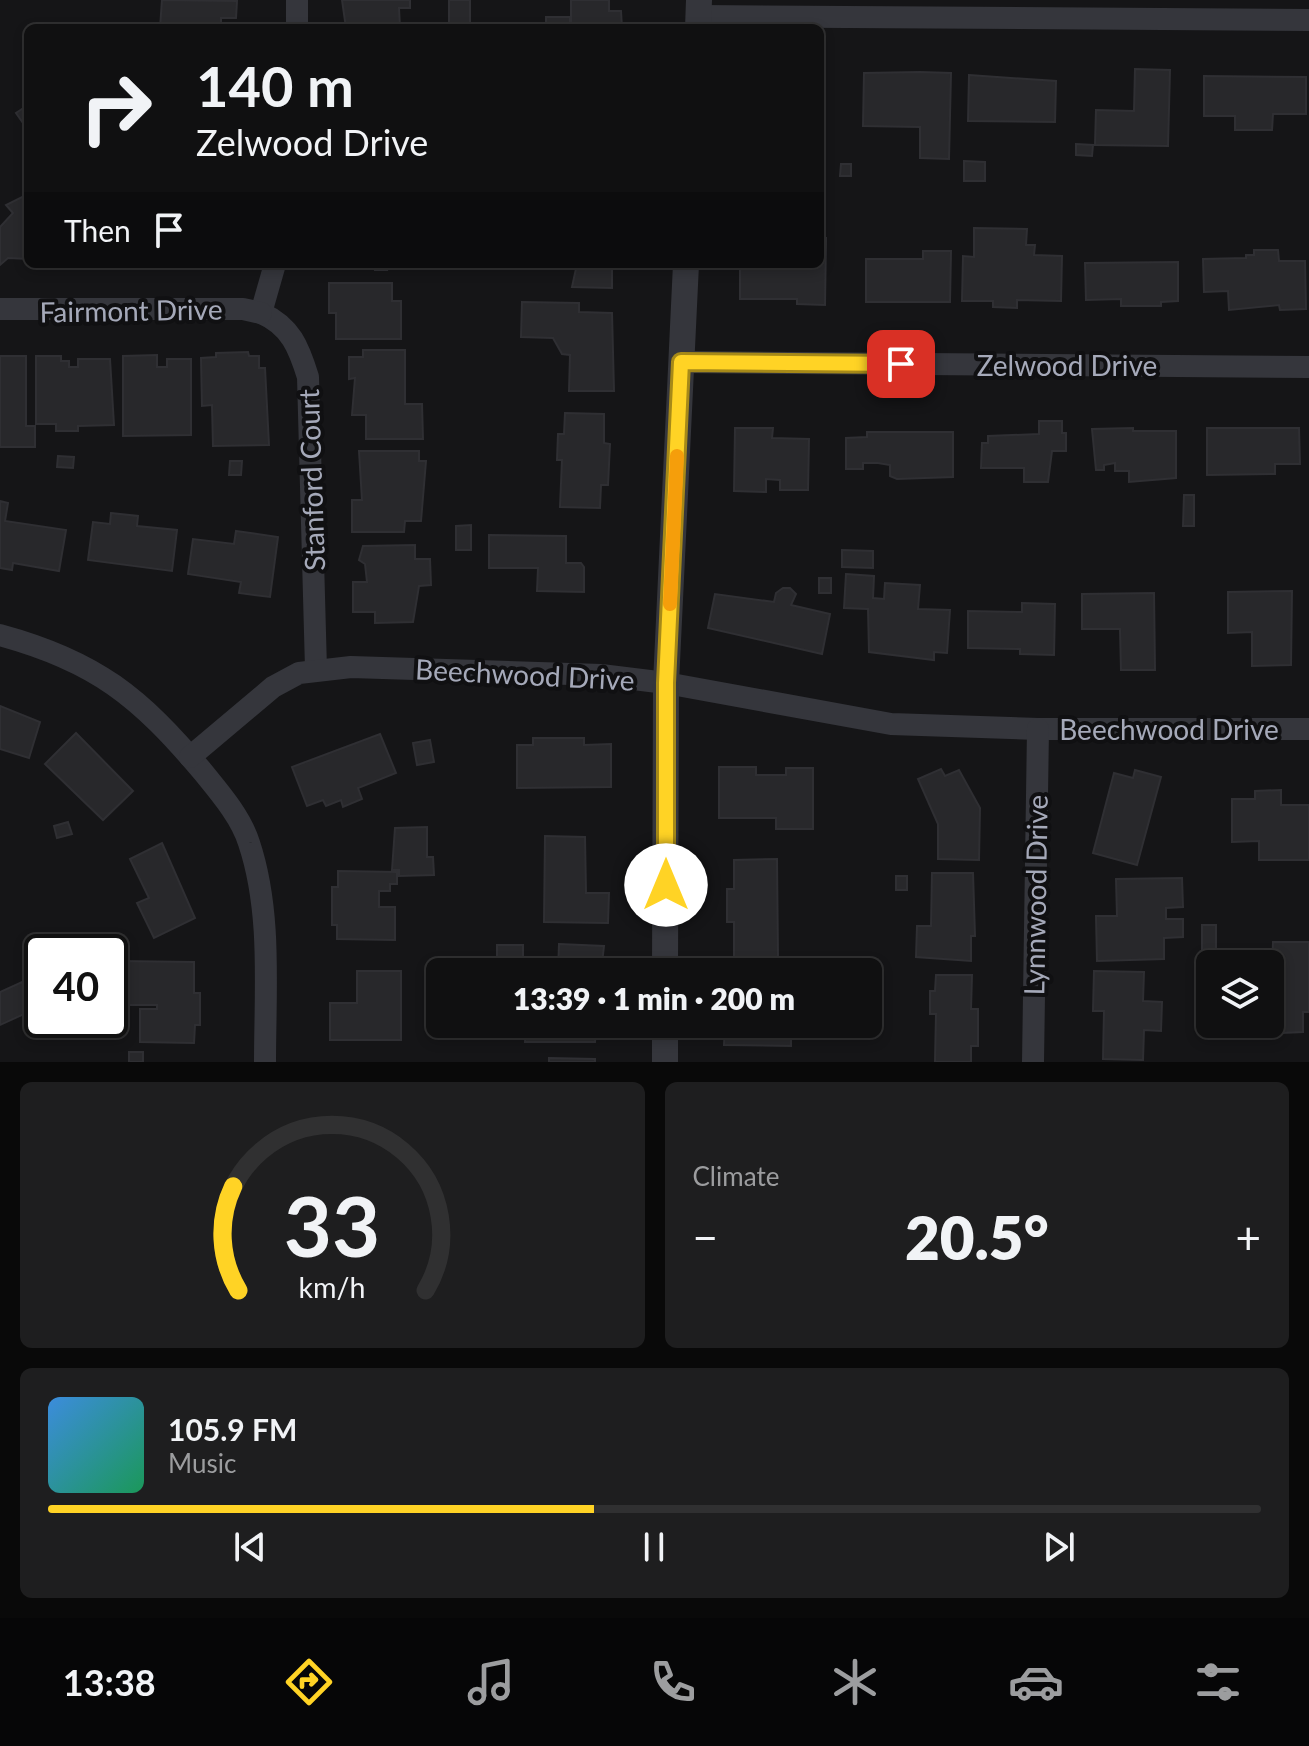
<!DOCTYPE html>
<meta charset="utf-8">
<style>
body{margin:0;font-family:Lato,sans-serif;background:#1e1e1f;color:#f1f3f6;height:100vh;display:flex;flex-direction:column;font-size:30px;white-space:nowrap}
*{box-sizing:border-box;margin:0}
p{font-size:26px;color:#9c9d9f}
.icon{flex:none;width:44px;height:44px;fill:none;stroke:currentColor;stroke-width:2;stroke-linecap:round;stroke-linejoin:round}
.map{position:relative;height:1062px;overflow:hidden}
.panel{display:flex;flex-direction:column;gap:20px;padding:20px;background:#090909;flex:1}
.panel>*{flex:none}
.top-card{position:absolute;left:24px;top:24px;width:800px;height:244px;border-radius:12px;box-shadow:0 4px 12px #0003,0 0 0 2px #303031;background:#101011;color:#f1f3f6;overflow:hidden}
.controls{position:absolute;left:1196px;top:950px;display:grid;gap:16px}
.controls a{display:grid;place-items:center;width:88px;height:88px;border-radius:12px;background:#101011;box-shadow:0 4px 12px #0003,0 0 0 2px #303031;font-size:40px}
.speed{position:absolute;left:24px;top:934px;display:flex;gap:16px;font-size:40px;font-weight:700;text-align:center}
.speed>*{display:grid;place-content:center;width:104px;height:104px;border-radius:50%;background:#101011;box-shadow:0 4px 12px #0003,0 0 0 2px #303031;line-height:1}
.speed .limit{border:4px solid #111;border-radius:12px;background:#fff;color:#111}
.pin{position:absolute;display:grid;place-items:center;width:68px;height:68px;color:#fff;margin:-34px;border-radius:16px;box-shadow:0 4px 12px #0006}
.me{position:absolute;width:88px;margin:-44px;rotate:0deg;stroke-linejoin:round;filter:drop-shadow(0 0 6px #0008)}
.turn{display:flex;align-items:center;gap:28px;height:168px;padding:0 40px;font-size:36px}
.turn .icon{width:104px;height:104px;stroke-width:2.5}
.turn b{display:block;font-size:56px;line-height:68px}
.then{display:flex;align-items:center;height:76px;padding:0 40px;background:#0003;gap:16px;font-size:30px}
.big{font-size:60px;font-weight:800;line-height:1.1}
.panel .widget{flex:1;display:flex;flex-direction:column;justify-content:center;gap:12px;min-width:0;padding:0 28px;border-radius:12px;background:#1e1e1f}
.panel .dial{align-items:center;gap:0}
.dial svg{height:208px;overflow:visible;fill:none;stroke:#303031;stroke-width:7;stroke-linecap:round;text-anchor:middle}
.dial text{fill:#f1f3f6;stroke:none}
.song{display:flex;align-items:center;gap:24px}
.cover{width:96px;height:96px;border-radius:12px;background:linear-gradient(135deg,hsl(210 70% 55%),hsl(150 70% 35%))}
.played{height:8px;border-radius:4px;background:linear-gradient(90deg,#ffd325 45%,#303031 45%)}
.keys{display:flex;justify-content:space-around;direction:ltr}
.heat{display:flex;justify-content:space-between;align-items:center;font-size:44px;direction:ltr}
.panel .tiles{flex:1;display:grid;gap:20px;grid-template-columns:1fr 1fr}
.widget:last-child{grid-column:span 2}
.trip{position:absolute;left:426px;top:958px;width:456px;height:80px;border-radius:12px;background:#101011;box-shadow:0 4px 12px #0003,0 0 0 2px #303031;font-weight:800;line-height:80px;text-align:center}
.tabs{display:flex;height:128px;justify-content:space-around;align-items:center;background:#060607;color:#9c9d9f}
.tabs .icon{width:56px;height:56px}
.tabs .selected{color:#ffd325}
.tabs b{font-size:36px;color:#f1f3f6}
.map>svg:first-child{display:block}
.building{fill:#28282b;stroke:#2f2f33;stroke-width:2}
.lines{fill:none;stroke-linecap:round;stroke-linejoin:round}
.minor{stroke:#35363c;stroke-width:22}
.tertiary{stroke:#35363c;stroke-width:26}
.route-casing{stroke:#a68918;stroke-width:20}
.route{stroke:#ffd325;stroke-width:14}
.slow{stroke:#f59e0b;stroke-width:14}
.labels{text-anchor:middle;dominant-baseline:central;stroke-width:8;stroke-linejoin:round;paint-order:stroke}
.street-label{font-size:28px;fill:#a5a9b9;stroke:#101012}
</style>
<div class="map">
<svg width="1309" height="1062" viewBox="0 0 1309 1062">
<rect width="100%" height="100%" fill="#151517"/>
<!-- building -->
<g class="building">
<path d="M162,0L237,1L236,18H221V28H160Z"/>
<path d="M342,0H410V8H399L400,28H346Z"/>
<rect x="449" y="0" width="21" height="28"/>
<path d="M571,0H609V11H621L622,28H571Z"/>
<rect x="546" y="17" width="24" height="11"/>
<path d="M1135,69L1170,70L1168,146L1095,145L1096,110L1134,111Z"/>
<path d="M820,72H824L825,111H820Z"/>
<path d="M920,72L951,73L949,159L920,158V127L863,126L864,73Z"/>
<path d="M969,75L1056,81L1055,122L968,121Z"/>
<path d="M1204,76L1306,77V114H1273L1272,130H1235V116H1204Z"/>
<path d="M28,105V130L16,113Z"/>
<path d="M1076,144L1093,145L1092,156L1076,155Z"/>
<path d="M964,161L985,162V181H964Z"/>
<path d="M841,164H851V176H840Z"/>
<path d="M28,194V259L8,258L0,265V227L13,213L6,205Z"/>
<rect x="820" y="217" width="4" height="16"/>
<path d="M974,228L1027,229L1026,245H1035L1034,255L1062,256L1061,301L1017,300V308L993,307V301H962L963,256L974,257Z"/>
<path d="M820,238H826L825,305L797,304V299H740V264H820Z"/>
<path d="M1254,250H1278L1279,261H1305L1306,309L1280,310L1279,305L1229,310L1228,291L1204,292L1203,259L1246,258V255H1254Z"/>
<path d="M923,251H951L950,302H866V259H923Z"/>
<path d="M1178,262V301L1161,302V306H1121V299L1086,300L1085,263Z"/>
<path d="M375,264H386L387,270H375Z"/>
<path d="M577,264H616V269H612V288L572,287Z"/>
<path d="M329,283H392V301H401V339H336V313H329Z"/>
<path d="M522,302L579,303V312L612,313L614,391H569L570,355L562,354L553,338L521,337Z"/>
<path d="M363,350H405V404H422L423,439H366V415H352L355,378L349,379V357H363Z"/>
<path d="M248,352L249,356H259V368H265L269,445L213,446L212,405L202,406L201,358L216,357V353Z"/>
<path d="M157,355V367H167V359H191V435L123,436V356Z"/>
<path d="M0,356H26V426H35V447H0Z"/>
<path d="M36,356H61V361H69V367H78V359H110L114,425L78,426V431H56V424H36Z"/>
<path d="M565,413L604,414V443L610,444L608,485H601L600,508L560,507L562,460H557L558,434H564Z"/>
<path d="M1039,421H1062V433H1066V451H1052L1048,482H1024V468H981L982,443H988V436L1039,434Z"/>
<path d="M735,428H773L772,438L809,439L808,490H780V480L766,479V492L734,491Z"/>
<path d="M1133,428V431H1176V478L1129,482V471H1115V463L1104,465V470H1096L1092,429Z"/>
<path d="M1207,428H1299L1300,464H1275V474L1207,475Z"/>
<path d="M867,432H953V477L897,479L890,476V465L878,463H863V469H846V438L867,437Z"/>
<path d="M359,451H419V461H426L421,521H405L404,532H352V500H362Z"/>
<path d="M58,456L74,457L73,468L57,467Z"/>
<path d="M230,461H242L241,475H229Z"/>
<path d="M1184,495H1194V526H1183Z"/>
<path d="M0,501L8,503L5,521L66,530L59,571L13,563L12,570L0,568Z"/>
<path d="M111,513L138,516L137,526L177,530L172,571L88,560L93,522L110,524Z"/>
<path d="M471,525V550H456V526Z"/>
<path d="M236,531L278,537L270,597L239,593L241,582L188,574L193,539L234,544Z"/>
<path d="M489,535L566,536V563H581L584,567V592L537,591L538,568H489Z"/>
<path d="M415,545V559H430L431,585L419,586L413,622L375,623V612H353V582H367L365,564L359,560L363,546Z"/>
<path d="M842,550L873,551V568L842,567Z"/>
<path d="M846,574L874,576L873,598L884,599L885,583L920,585L918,609L950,610L947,653L934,652V660L869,652L868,609L844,608Z"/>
<rect x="819" y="578" width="12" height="15"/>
<path d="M783,588H790L796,594L791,605L830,614L822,654L708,628L715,594L774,602L776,593Z"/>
<path d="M1292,591L1291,665L1252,666V632L1228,633V592Z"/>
<path d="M1154,593L1155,670H1121L1120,629H1082V594Z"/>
<path d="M1022,603L1055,604L1054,655L1020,654V649L968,648V611L1022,612Z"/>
<path d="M0,706L40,722L29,758L0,749Z"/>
<path d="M76,733L133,791L103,820L45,764Z"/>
<path d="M380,734L396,773L358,788L362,799L343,807L341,800L326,806L323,800L307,806L292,767Z"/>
<path d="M533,738H584V745L611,744V787L517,788V745H533Z"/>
<path d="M430,740L434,762L417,765L413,743Z"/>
<path d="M719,767H756V775H786V768H813V829H776V818H719Z"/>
<path d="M941,769L945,776L959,770L980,808L979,860L938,859V824L918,779Z"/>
<path d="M1135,770L1161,777L1137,865L1093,853L1114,773L1133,778Z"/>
<path d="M1281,790V805H1309V860H1259V841L1232,842V799H1255V791Z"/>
<path d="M68,822L72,834L57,838L54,826Z"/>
<path d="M427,827V857H433L434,875L399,876V870H392L395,828Z"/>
<path d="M545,836L585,837L586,893H609L608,923L544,922Z"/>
<path d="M162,843L195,918L154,938L137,903L149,898L130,859Z"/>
<path d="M777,859L778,958H734V922H727V889H734V860Z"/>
<path d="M338,871L397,872V884H390V891H379V907H395V940L337,939V925H332V887H338Z"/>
<path d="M932,873H973L975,936H971V961L916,957L917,926H931Z"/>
<rect x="896" y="876" width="11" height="14"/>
<path d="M1182,878L1183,907L1166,908V919H1183V937L1164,938V959L1097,961L1096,916H1117L1116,879Z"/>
<rect x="1202" y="925" width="14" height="29"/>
<path d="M1273,942H1309V1012H1303V1032L1261,1034L1260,1024H1270Z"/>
<path d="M559,944L604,946L601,972H558Z"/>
<path d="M497,945H523V968L497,967Z"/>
<path d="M118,961L194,962V993H200V1025H195L194,1043L140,1042V1009H157V1005H118Z"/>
<path d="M357,971H401V1040H330V1003H357Z"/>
<path d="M1094,971L1144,972L1143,1001L1162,1002L1161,1031L1144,1030L1143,1060L1103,1059L1104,1011H1093Z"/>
<path d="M936,975H972L971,1009H978V1046H971V1062H935L936,1014H930V991H935Z"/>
<path d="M22,982L35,1009L0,1025V992Z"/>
<path d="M526,1024H596L595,1042H525Z"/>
<path d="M725,1024L791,1025V1046L724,1045Z"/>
<rect x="129" y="1052" width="14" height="10"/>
<path d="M549,1058L595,1059V1062H549Z"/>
</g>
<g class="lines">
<!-- minor -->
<g class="minor">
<path d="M297,0V28"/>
<path d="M699,16L1309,20"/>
<path d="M275,264L261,313C291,326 299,348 308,377L316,669"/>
<path d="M0,309H243L261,313"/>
<path d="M681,362L1309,367"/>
<path d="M0,635C96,661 140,697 203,772C220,793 241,817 249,843C272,912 265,990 265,1062"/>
<path d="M190,757L273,687L299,673L351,667L601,675L666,683L891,724L1038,729H1309"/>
<path d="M1033,1062L1038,729"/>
</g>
<!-- tertiary -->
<g class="tertiary">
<path d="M698,28L699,0"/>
<path d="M665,972L666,683L686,264"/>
<path d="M665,1062V1024"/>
</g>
</g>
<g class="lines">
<defs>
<path id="route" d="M666,885V683L681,362L901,364"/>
</defs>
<!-- route casing -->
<use href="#route" class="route-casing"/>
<!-- route -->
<use href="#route" class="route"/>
<!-- slow -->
<path class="slow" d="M670,604L677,456"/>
</g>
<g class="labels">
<!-- street labels -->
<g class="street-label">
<text transform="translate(131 310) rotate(-1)">Fairmont Drive</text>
<text x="1067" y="365">Zelwood Drive</text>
<text transform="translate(311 480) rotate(-92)">Stanford Court</text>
<text transform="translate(525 674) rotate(3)">Beechwood Drive</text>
<text x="1169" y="729">Beechwood Drive</text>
<text transform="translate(1035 895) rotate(-89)">Lynnwood Drive</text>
</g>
</g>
</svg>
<div class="controls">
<a><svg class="icon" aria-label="layers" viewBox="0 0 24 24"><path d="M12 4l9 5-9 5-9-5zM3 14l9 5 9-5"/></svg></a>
</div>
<div class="speed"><div class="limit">40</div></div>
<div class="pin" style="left:901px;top:364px;background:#d93025"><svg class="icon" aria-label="arrive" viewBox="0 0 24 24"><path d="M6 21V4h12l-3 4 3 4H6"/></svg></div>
<svg class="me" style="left:666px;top:885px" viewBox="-20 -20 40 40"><circle r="19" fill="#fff"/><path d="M0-13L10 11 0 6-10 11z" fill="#ffd325"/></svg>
<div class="trip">13:39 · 1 min · 200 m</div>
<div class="top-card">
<div class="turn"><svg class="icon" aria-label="right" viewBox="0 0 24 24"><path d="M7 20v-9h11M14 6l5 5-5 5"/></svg><div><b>140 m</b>Zelwood Drive</div></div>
<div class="then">Then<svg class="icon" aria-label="arrive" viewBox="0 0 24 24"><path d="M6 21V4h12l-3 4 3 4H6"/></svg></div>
</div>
</div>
<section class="panel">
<div class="tiles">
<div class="widget dial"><svg viewBox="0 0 100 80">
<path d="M14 69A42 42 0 1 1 86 69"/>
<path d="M14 69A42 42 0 0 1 12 29" stroke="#ffd325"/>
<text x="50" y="56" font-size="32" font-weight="700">33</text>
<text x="50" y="72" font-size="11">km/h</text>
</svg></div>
<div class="widget"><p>Climate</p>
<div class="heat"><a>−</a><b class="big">20.5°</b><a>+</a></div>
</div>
<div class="widget">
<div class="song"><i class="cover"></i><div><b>105.9 FM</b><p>Music</p></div></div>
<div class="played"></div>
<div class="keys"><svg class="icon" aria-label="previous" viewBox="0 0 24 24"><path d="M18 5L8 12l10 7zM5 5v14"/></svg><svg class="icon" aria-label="pause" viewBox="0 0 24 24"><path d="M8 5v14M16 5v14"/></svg><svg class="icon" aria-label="next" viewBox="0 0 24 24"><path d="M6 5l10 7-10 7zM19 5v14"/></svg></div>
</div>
</div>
</section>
<nav class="tabs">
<b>13:38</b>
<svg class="icon selected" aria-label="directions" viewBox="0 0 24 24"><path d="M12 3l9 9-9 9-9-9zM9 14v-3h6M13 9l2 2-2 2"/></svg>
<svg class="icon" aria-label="music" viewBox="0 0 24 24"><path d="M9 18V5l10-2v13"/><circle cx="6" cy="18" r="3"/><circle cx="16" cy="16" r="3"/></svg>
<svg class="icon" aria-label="phone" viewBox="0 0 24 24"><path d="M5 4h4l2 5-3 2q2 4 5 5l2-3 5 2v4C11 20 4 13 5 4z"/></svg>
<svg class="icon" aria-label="climate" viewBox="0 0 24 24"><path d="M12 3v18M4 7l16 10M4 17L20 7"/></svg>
<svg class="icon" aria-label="car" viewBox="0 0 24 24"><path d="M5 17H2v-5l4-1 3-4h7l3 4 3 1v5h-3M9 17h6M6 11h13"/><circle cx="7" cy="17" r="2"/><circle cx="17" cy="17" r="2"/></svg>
<svg class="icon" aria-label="filters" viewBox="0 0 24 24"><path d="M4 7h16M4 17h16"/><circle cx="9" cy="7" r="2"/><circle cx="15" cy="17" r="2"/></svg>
</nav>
